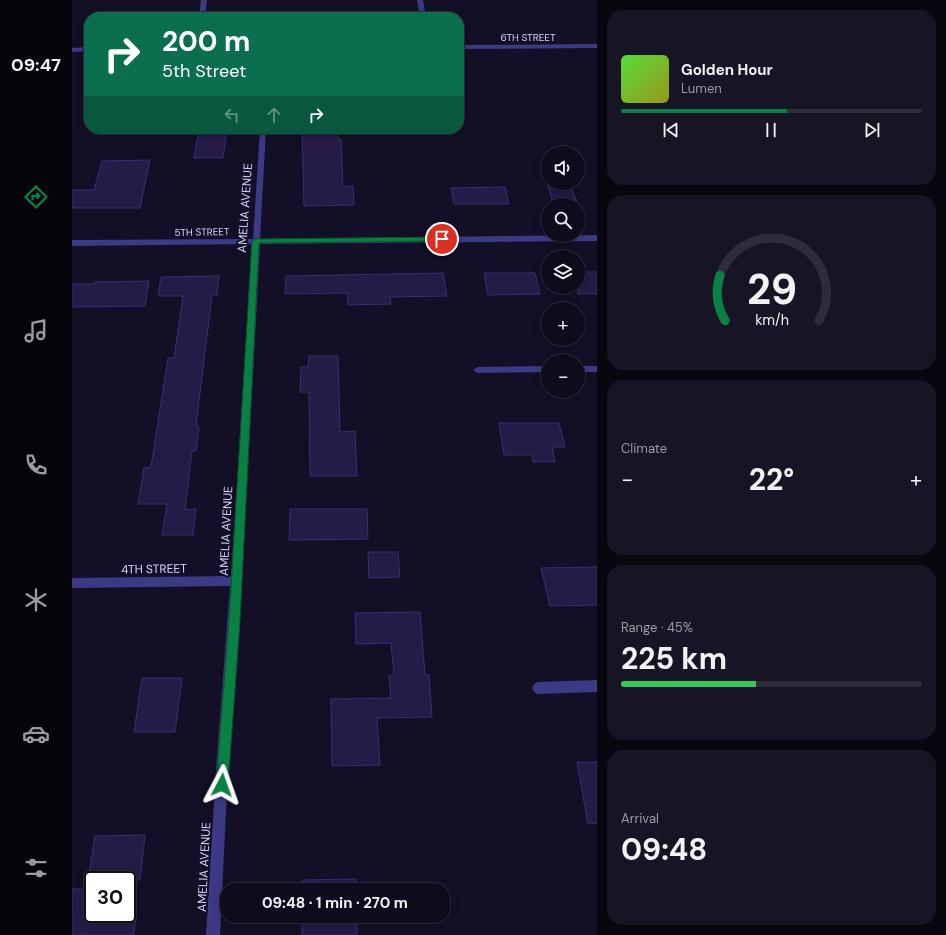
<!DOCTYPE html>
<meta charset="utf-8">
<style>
body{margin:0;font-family:"DM Sans",sans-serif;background:#171425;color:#f1f3f6;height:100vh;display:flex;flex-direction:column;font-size:15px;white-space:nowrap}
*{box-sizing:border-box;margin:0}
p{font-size:13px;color:#9b9ba3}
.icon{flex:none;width:22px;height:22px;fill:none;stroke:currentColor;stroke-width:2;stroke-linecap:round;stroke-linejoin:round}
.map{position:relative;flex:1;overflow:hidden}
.side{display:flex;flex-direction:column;gap:10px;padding:10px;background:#08060f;width:349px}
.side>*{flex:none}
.guide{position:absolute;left:12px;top:12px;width:380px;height:122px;border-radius:16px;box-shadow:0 2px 10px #0003,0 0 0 1px #2e2b3b;background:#0b6e4f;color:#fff;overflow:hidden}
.controls{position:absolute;left:469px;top:146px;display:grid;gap:8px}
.controls a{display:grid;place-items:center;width:44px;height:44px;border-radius:50%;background:#0e0b1c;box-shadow:0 2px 10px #0003,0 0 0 1px #2e2b3b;font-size:20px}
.speed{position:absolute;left:12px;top:871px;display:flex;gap:8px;font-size:20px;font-weight:700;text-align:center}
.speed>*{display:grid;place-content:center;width:52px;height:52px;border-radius:50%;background:#0e0b1c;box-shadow:0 2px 10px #0003,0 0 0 1px #2e2b3b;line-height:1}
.speed .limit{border:2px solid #111;border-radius:6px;background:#fff;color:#111}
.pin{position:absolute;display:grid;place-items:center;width:34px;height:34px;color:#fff;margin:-17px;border:2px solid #fff;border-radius:50%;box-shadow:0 1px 4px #0007}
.me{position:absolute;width:44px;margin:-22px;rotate:4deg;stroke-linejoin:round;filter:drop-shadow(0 0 3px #0008)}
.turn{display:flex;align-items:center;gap:14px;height:84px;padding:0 12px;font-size:18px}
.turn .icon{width:52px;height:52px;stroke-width:2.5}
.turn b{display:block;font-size:28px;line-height:34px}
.lanes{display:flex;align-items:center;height:38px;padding:0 12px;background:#0003;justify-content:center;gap:20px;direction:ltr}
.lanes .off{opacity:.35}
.big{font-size:30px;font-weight:700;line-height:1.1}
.side .card{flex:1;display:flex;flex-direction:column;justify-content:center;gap:6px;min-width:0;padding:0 14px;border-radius:16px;background:#171425}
.side .dial{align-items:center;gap:0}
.dial svg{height:104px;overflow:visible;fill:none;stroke:#2e2b3b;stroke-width:7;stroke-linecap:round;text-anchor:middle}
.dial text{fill:#f1f3f6;stroke:none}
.song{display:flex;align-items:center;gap:12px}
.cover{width:48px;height:48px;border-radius:6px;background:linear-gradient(135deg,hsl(110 70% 55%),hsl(60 70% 35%))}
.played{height:4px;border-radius:2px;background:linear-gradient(90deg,#0b8043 55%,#2e2b3b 55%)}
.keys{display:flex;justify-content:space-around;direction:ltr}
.heat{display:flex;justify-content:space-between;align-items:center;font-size:22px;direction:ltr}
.charge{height:6px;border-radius:3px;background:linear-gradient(90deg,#34c759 45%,#2e2b3b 0)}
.trip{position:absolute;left:148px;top:883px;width:230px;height:40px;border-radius:16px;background:#0e0b1c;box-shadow:0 2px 10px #0003,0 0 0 1px #2e2b3b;font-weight:700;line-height:40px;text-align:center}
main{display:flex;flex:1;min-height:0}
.tabs{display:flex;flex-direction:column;width:72px;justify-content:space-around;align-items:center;background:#06040b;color:#9b9ba3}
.tabs .icon{width:28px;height:28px}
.tabs .current{color:#0b8043}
.tabs b{font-size:18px;color:#f1f3f6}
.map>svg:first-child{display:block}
.building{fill:#241b47;stroke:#3b2d73}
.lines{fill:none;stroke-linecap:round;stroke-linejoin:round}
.minor{fill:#3d3a85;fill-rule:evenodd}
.route{fill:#0b8043;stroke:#07532c}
.labels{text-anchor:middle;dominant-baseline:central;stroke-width:4;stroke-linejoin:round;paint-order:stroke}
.far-street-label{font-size:10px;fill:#d9d4ff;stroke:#130f26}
.street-label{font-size:12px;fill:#d9d4ff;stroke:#130f26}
</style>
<main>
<nav class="tabs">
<b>09:47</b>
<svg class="icon current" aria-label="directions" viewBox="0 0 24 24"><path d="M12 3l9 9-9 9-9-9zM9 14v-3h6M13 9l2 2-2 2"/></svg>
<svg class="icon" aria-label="music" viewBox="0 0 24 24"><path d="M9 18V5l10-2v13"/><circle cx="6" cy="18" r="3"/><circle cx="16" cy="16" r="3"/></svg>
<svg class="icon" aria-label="phone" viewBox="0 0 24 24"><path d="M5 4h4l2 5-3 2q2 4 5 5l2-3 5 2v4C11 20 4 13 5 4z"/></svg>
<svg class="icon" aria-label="climate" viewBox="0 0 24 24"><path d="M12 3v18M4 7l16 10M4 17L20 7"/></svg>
<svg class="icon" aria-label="car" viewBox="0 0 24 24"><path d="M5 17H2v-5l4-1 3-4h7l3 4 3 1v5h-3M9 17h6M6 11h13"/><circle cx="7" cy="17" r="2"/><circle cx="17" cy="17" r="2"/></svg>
<svg class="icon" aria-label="filters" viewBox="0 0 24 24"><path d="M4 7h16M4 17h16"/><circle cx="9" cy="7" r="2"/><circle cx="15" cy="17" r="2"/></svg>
</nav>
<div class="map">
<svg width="525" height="935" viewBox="0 0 525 935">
<rect width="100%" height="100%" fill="#130f26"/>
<!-- building -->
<g class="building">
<path d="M127,129H155L151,158H122Z"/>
<path d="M230,129H265L266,139H269L271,186H281L282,205L232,206Z"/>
<path d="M78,160L68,208H0V190H22L30,161Z"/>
<path d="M475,183H498L505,203H481Z"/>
<path d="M433,187L437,204H382L379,188Z"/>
<rect x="506" y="272" width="19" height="22"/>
<path d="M371,273L375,296L318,297L319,304L276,305L275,293L213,294L214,276Z"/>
<path d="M412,273H463L468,294L416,295Z"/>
<path d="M147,276L145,295H140L124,426H127L124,451H120L113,510L124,509L121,535H90L95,504H66L72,468L79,467L96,358H102L111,296H86L89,277Z"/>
<path d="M77,281L73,306L0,307V284H22L23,282Z"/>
<path d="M237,356H266L268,432L283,431L285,476H238L237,392H228L229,367H236Z"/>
<path d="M427,423H487L493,447H480L483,462H461L460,455H432Z"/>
<path d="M218,509H295L296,539L217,540Z"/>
<path d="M296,552H326L328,577L297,578Z"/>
<path d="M525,567V605L478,606L469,568Z"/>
<path d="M348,612L353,675H357L360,717L305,718L308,765L260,766L259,699L319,698L317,676H322L319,643L284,644L283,613Z"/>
<path d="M70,678H110L103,732H62Z"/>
<path d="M505,762H525V823L516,824Z"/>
<path d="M73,835L68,880H16L23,836Z"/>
<path d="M284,879V890H230V880Z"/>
<path d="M0,889H21V914H64L62,935H0Z"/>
<rect x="230" y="916" width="55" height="19"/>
</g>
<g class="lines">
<!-- minor -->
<g class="minor">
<path d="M129,0H135L133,17H127Z"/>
<path d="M345,0H351L354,17H348Z"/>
<path d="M525,44V48L387,49V45Z"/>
<path d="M17,47V51L0,52V48Z"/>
<path d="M188,129H194L188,239L525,235V241L188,244L168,621L156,770L148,935H134L144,770L158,586L0,588V578L159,576L180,244L0,246V240L181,239Z"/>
<path d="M476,366V372L406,373L401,370L406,367Z"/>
<rect x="506" y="366" width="19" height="6"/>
<path d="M525,680V692L466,694L462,692L460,688L462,684L466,682Z"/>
</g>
</g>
<!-- route -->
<path class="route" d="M370,237L372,238V241L187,243L168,621L156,785L154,789L150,791L145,789L144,785L157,621L180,241L184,239Z"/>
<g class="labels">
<!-- far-street labels -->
<g class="far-street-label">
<text x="456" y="37">6TH STREET</text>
<text transform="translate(130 232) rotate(-1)">5TH STREET</text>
</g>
<!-- street labels -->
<g class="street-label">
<text transform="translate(173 208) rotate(-86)">AMELIA AVENUE</text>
<text transform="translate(154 531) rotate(-87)">AMELIA AVENUE</text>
<text transform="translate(82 569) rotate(-1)">4TH STREET</text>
<text transform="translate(132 867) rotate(-87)">AMELIA AVENUE</text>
</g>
</g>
</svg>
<div class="controls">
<a><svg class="icon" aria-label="sound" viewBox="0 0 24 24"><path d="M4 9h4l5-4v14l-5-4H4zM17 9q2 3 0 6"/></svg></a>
<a><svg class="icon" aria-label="search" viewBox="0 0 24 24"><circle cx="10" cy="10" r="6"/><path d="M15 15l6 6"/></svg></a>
<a><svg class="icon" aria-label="layers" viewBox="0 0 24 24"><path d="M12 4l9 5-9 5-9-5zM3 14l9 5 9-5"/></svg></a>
<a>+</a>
<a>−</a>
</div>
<div class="speed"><div class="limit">30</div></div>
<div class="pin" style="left:370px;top:239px;background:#d93025"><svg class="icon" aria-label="arrive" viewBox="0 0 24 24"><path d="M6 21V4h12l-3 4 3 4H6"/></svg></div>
<svg class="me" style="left:150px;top:785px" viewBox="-20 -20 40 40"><path d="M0-17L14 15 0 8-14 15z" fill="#0b8043" stroke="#fff" stroke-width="4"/></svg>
<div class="trip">09:48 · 1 min · 270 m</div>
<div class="guide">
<div class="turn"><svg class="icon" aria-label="right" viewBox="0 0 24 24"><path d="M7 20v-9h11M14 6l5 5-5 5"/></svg><div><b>200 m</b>5th Street</div></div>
<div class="lanes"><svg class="icon off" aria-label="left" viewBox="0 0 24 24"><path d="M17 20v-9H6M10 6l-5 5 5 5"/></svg><svg class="icon off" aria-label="ahead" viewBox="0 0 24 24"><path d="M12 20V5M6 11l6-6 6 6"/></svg><svg class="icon" aria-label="right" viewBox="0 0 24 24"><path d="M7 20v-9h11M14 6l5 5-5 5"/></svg></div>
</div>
</div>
<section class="side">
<div class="card">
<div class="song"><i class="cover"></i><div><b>Golden Hour</b><p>Lumen</p></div></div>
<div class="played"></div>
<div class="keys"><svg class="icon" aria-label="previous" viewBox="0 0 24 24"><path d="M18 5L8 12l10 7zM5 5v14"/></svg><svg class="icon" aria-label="pause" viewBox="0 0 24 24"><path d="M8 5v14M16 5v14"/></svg><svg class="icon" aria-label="next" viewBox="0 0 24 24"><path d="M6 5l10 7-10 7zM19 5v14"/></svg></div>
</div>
<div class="card dial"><svg viewBox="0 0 100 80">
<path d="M14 69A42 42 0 1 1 86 69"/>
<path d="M14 69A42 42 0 0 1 10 34" stroke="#0b8043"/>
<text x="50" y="56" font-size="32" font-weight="700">29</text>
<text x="50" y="72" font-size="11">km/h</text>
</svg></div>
<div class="card"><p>Climate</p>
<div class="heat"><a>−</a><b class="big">22°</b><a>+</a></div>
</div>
<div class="card"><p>Range · 45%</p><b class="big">225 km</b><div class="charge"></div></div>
<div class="card"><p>Arrival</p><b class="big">09:48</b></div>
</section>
</main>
